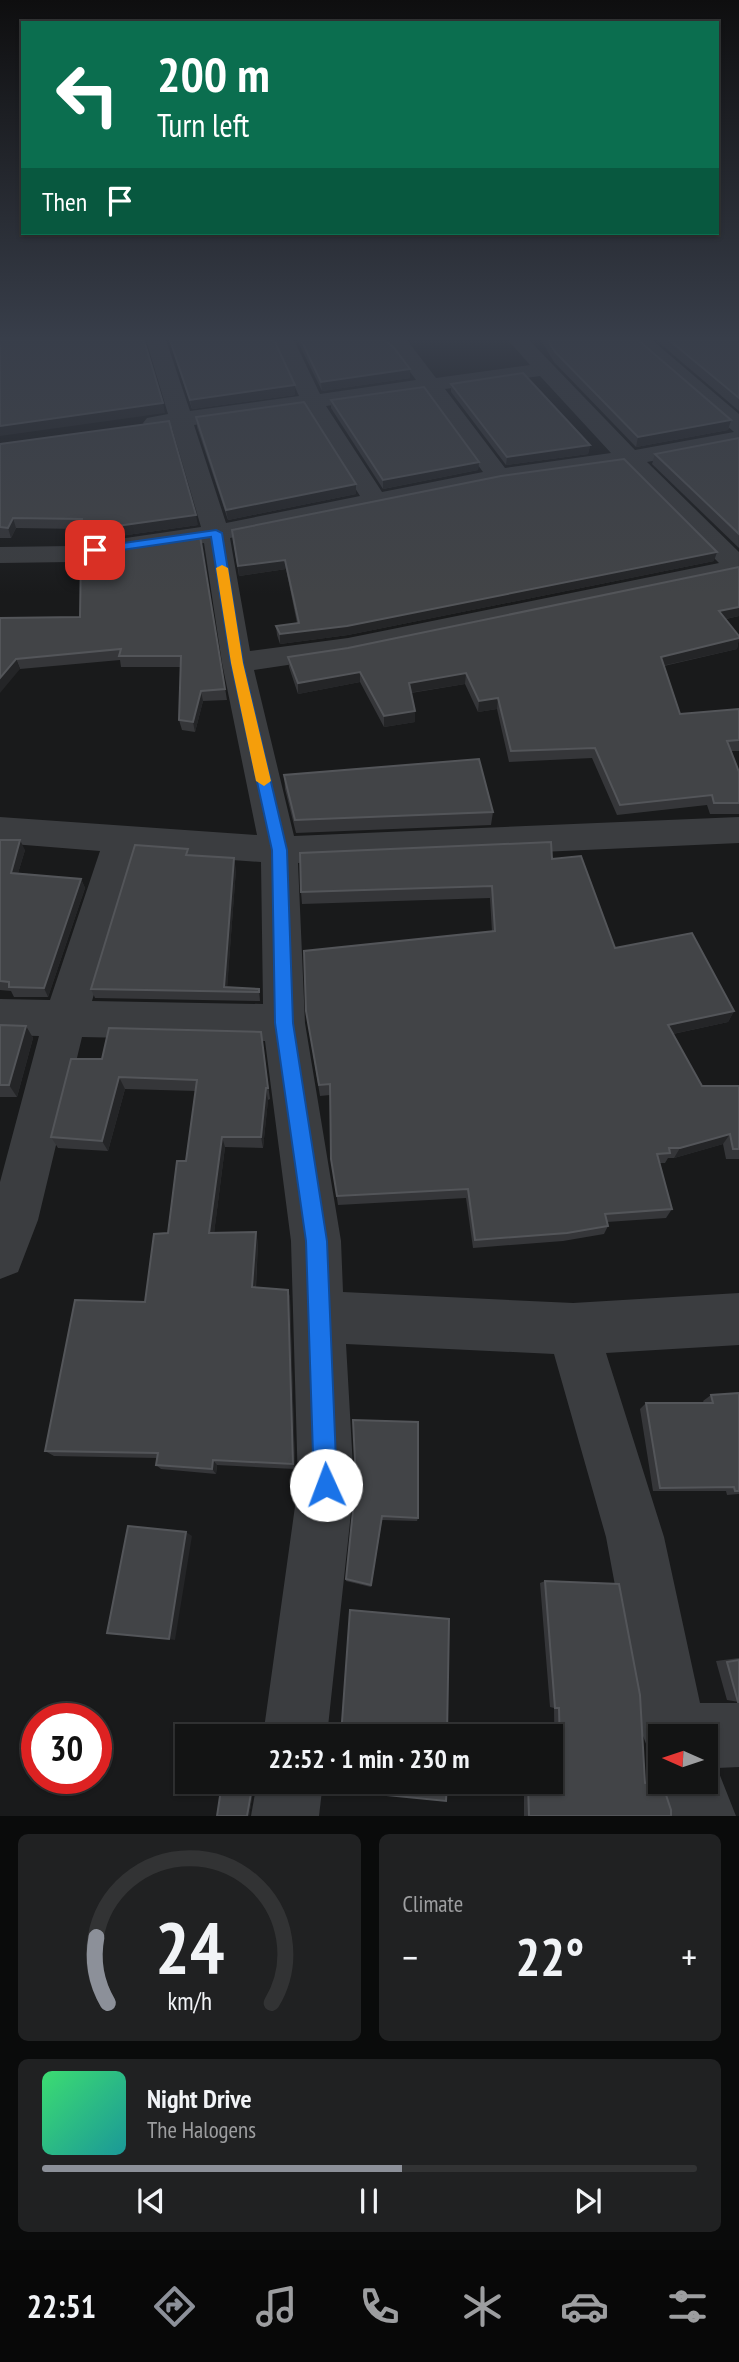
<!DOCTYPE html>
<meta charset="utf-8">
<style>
body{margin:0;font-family:"PT Sans Narrow",sans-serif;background:#202122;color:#f1f3f6;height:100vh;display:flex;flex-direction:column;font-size:26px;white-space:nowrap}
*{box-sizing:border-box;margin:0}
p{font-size:23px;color:#9d9ea0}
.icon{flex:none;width:38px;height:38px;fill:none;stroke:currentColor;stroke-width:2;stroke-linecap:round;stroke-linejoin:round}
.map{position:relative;height:1816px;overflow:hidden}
.side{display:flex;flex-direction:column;gap:18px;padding:18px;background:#0a0b0b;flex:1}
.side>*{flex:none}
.guide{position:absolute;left:21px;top:21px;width:698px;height:214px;border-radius:0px;box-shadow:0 2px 5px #0004,0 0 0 2px #323334;background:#0b6e4f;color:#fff;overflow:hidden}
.needle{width:46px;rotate:273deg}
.tools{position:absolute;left:648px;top:1724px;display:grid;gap:14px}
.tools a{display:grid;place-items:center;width:70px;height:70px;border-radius:0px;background:#131414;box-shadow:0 2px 5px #0004,0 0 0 2px #323334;font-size:35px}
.speed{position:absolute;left:21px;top:1703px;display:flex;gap:14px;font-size:35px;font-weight:700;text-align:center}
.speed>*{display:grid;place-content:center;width:91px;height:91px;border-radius:50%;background:#131414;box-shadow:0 2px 5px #0004,0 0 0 2px #323334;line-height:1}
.speed .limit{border:10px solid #d22;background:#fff;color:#111}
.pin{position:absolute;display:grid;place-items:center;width:60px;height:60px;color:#fff;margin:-30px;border-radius:14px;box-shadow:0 4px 10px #0006}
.me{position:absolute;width:77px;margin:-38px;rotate:358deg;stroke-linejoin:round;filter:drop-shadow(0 0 5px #0008)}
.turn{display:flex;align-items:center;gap:24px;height:147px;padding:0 21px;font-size:32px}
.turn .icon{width:91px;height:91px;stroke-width:2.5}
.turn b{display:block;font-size:49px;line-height:60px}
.then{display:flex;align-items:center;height:66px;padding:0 21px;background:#0003;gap:14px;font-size:26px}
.big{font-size:52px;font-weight:700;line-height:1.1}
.side .tile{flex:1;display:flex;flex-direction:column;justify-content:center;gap:10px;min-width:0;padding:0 24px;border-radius:10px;background:#202122}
.side .dial{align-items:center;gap:0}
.dial svg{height:182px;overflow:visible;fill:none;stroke:#323334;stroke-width:7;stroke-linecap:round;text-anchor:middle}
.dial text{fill:#f1f3f6;stroke:none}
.song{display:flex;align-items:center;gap:21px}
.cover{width:84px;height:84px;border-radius:10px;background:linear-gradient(135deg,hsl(140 70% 55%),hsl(180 70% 35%))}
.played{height:7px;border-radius:4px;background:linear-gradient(90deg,#8c9099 55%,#323334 55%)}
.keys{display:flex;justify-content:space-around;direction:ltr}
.heat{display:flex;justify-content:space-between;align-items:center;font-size:38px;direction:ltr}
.side .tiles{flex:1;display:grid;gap:18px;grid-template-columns:1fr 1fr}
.tile:last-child{grid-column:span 2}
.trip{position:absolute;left:175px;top:1724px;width:388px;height:70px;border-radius:0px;background:#131414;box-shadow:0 2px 5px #0004,0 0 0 2px #323334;font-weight:700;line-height:70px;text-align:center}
.tabs{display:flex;height:112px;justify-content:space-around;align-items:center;background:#080808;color:#9d9ea0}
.tabs .icon{width:49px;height:49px}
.tabs .selected{color:#8c9099}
.tabs b{font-size:32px;color:#f1f3f6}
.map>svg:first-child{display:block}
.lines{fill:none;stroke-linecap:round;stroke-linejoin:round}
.minor{fill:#3b3d40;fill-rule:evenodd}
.wall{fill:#353639}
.shaded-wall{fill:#242527}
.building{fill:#424447;stroke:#535559;stroke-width:2}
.route{fill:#1a73e8;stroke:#114b97;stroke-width:2}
.slow{fill:#f59e0b}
</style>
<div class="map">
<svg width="739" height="1816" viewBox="0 0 739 1816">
<rect width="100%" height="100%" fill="#191a1b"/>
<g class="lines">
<!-- minor -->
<g class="minor">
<path d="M146,340H166L190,411L299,396L275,342L276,340H294L320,394L416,380L387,340H407L436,378L530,365L508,340H529L635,450L734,432L630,340H652L739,414V445L647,462L739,552V575L348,656L254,670L294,836L739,817V843L298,863L305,1023L341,1241L343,1292L573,1303L739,1293V1345L606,1353L664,1537L700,1703H739V1767L717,1768L736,1816H668L657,1782L660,1775V1782H705V1736H660V1762L652,1759L643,1736L606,1537L554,1354L346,1344L354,1485L327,1736H263L298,1485L291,1241L265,1041L82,1037L38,1220L18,1272L0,1279V1182L39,1036L0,1035V999L50,1000L100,851L0,843V817L257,835L222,663L204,543L71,562L0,563V547L71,546L201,527L172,428L155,430L147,428L143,423L147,418L168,414ZM540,376L611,453L505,468L445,389ZM425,392L483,472L382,492L326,406ZM306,409L360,496L226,523L194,425ZM623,466L719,563L348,638L250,651L230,538L499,483ZM136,853L261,862L263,1004L92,1001Z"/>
<path d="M257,1782H323L319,1816H251Z"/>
</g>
</g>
<!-- wall -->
<g class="wall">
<path d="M169,340H275L295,395L192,409Z"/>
<path d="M297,340H385L410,369V378L322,391Z"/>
<path d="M541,340H638L731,420L728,430L636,447L554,362Z"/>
<path d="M656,340H739V411Z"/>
<path d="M451,384L590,445L588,454L506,465L451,392Z"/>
<path d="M331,400L479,462L478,470L383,489L331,408Z"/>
<path d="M196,417L356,494L228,520L197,427Z"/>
<path d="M739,438V548L652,464L655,454Z"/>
<path d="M0,444L198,525L84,541L81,529L16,528L11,538H0Z"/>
<path d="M200,536L227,700L203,701L195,732L182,730L179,720L181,667H121L120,660L20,669L0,618L80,617Z"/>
<path d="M233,540L714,561L348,635L280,644L277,635L276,626L297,623L286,569L239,576Z"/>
<path d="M739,567V616L726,619L739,638L737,649L664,666L680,714L739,709V751H731L739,772V814H710L707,805L617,815L592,758L509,762L497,709L478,712L465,684L411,693L415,711V722L384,727L360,682L298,694L289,667L288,657L348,648Z"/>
<path d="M284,775L493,812L491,825L296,833L285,789Z"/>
<path d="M0,840L25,850L18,873L81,879L85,888L48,997H14L11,991L0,990Z"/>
<path d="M189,855L236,869L227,987L259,989L260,1001L95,998L91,989Z"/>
<path d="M552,859L615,948L734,1011L728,1022L673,1034L702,1086H739V1159H726L723,1144L674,1158H668L665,1163H660L672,1209L666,1218L607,1222L608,1226L604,1234L563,1241L473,1248L466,1198L338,1205L331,1159L330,1095L320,1096L306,1011L492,932L490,898L302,904L301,892Z"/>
<path d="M0,1025L26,1026L33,1038L17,1097H0Z"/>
<path d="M261,1032L270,1099L268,1100L263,1148L225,1147L214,1233L258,1242L256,1288L288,1290L290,1298L295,1469L217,1465L216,1474L161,1469L156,1465L157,1458L54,1456L45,1451L145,1302L168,1233L186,1161L196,1091L125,1089L108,1151L58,1148L51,1137L102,1059Z"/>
<path d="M739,1393V1494L727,1495L726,1491H653L640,1409L646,1403H704L703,1401L711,1395Z"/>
<path d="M356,1481L418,1518L417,1521L382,1520L371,1587L346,1581V1579Z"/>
<path d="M545,1581L645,1781L655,1782L663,1786L671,1816H524V1782L555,1784L554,1708L550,1707L540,1583Z"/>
<path d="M739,1658V1702L727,1700L716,1661Z"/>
<path d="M223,1782L254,1785L249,1816H217L222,1783Z"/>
</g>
<!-- shaded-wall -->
<g class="shaded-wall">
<path d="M410,369V378L322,391L321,382Z"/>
<path d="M295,385V395L192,409L190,400Z"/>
<path d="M163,403L165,413L0,436V426Z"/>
<path d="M731,420L728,430L636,447L638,437Z"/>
<path d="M590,445L588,454L506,465L507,457Z"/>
<path d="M479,462L478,470L383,489V480Z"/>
<path d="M356,484V494L228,520L226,510Z"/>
<path d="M196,515L198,525L84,541L81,531Z"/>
<path d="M13,518L16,528L11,538L8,528Z"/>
<path d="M717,552L714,561L348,635L280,644V634Z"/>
<path d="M285,560L286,569L239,576L238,566Z"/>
<path d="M739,607V616L715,621L719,611Z"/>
<path d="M739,638L737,649L657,667L661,657Z"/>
<path d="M16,659L20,669L0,693V678Z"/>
<path d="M360,672V682L298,694V683Z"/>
<path d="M466,673L465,684L408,693L409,683Z"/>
<path d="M201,691L203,701L195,732L193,722Z"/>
<path d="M498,698L497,709L478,712L479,701Z"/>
<path d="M415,711V722L384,727V716Z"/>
<path d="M20,840L25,850L15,883L11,873Z"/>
<path d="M234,858L236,869L227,991L224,987Z"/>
<path d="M81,879L85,888L48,997L44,988Z"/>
<path d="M734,1011L728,1022L663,1036L668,1025Z"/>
<path d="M26,1026L33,1038L17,1097L9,1085Z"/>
<path d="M119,1077L125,1089L108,1151L102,1141Z"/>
<path d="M266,1088L268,1100L263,1148L261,1137Z"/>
<path d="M730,1134L723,1144L674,1158L680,1148Z"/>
<path d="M222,1137L225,1147L213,1242L209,1233Z"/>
<path d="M256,1232L258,1242L255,1296L252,1287Z"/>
<path d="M288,1290L290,1298L295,1469L293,1464Z"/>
<path d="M213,1460L217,1465L216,1474L212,1469Z"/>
<path d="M186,1532L192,1536L175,1640L169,1639Z"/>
<path d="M254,1785L249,1816H247L252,1788Z"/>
</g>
<!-- building -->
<g class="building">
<path d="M0,340H144L163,403L0,426Z"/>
<path d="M170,340H274L295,385L190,400Z"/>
<path d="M301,340H385L394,348L410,369L321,382Z"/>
<path d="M548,340H638L731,420L638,437L555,352Z"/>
<path d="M669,340H739V398Z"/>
<path d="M523,373L590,445L507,457L451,384Z"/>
<path d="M424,387L479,462L383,480L331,400Z"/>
<path d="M304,402L356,484L226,510L196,417Z"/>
<path d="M169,421L196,515L81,531L82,519L13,518L8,528L0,527V444Z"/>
<path d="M739,438V534L655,454Z"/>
<path d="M624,459L717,552L347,626L280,634L276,626L299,623L285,560L238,566L232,530L501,476Z"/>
<path d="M200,536L225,689L201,691L193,722L179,720L181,656H119L121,649L16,659L0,678V618L80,617L81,553Z"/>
<path d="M739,567V607L719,611L739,636V638L661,657L680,714L739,709V740L727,741L739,772V803H714L712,795L620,805L595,748L511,751L498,698L479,701L466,673L409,683L415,711L384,716L360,672L298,683L288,657L348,648Z"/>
<path d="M479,759L493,812L295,820L284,775Z"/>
<path d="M0,840H20L11,873L81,879L44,988L9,987V982L0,981Z"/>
<path d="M551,842L552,859L581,856L615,948L692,933L734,1011L668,1025L702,1086H739V1149H733L730,1134L680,1148H669L670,1153L657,1154L672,1209L605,1214L608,1226L567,1233L475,1240L468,1189L337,1196L331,1159L330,1084L319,1085L306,1011L304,951L495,931L492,886L301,892L300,853Z"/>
<path d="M135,845L188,849L186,855L234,858L224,987L259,989V992L91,989Z"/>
<path d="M0,1025L26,1026L9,1085H0Z"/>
<path d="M109,1028L261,1032L268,1088H266L261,1137H222L209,1233L256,1232L252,1287L288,1290L293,1464L213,1460L212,1469L156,1465L158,1453L45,1451L75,1300L145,1302L154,1234L168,1233L177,1161H186L197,1080L119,1077L102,1141L51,1137L71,1059H102Z"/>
<path d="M739,1393V1491H735L734,1487L660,1488L646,1403H713L711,1395Z"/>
<path d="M353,1420L418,1422V1518L382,1516L371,1585L346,1579L356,1481Z"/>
<path d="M128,1526L186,1532L169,1639L107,1633Z"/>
<path d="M545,1581L619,1584L640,1695L645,1783L663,1786L671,1810V1816H529L528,1785L561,1788L559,1708H555Z"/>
<path d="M350,1610L449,1619L447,1736H341Z"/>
<path d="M739,1660V1702H738L727,1662Z"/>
<path d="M337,1782H447L446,1801L337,1790Z"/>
<path d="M222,1783L252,1788L247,1816H217Z"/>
</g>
<!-- sky -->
<linearGradient id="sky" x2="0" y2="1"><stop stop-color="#0e0e0f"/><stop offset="0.57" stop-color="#383e4a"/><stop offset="1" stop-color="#383e4a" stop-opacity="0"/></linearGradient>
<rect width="739" height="594" fill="url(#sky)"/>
<!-- route -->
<path class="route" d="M216,530L222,533L243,663L287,850L293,1023L327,1241L337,1485L334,1493L326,1496L317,1493L314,1485L306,1241L275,1023L272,850L231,663L211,537L95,554L89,550L95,547Z"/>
<!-- slow -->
<path class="slow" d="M222,565L228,568L243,663L271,781L264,786L256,781L231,663L216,568Z"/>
</svg>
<div class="tools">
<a><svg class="needle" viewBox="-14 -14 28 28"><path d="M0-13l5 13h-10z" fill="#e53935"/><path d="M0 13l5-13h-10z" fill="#9d9ea0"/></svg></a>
</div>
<div class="speed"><div class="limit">30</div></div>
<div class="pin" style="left:95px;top:550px;background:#d93025"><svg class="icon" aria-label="arrive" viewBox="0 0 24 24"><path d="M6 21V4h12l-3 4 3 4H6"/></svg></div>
<svg class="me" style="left:326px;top:1485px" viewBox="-20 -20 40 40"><circle r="19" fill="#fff"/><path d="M0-13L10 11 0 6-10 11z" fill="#1a73e8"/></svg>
<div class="trip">22:52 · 1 min · 230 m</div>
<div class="guide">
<div class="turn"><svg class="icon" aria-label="left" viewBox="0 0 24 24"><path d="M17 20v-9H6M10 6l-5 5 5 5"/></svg><div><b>200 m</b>Turn left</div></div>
<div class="then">Then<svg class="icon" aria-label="arrive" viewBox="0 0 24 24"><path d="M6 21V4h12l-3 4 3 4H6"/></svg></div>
</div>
</div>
<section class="side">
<div class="tiles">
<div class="tile dial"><svg viewBox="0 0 100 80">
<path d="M14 69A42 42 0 1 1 86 69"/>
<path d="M14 69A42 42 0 0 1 9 40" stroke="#8c9099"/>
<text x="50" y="56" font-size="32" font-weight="700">24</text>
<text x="50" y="72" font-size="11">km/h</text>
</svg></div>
<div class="tile"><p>Climate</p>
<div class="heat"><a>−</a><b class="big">22°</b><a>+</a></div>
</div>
<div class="tile">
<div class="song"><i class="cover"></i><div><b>Night Drive</b><p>The Halogens</p></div></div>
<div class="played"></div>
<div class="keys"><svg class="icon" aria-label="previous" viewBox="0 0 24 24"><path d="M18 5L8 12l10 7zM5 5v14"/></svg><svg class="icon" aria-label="pause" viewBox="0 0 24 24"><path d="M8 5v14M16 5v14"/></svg><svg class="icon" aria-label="next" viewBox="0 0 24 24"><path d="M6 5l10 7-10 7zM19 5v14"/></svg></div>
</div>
</div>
</section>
<nav class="tabs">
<b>22:51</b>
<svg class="icon selected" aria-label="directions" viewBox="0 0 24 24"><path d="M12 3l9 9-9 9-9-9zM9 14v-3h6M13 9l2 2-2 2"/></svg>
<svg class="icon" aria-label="music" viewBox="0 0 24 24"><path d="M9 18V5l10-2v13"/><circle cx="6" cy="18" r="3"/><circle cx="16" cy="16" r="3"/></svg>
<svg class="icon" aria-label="phone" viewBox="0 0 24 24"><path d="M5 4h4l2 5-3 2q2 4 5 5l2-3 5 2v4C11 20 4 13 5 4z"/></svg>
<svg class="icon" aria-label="climate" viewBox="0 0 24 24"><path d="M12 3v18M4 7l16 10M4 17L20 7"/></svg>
<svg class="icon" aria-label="car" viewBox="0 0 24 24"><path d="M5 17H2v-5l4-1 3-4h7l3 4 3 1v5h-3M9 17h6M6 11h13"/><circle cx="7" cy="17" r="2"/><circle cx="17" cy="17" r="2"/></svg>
<svg class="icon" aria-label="filters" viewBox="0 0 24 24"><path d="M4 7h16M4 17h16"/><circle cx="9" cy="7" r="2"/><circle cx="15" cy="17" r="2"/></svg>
</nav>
